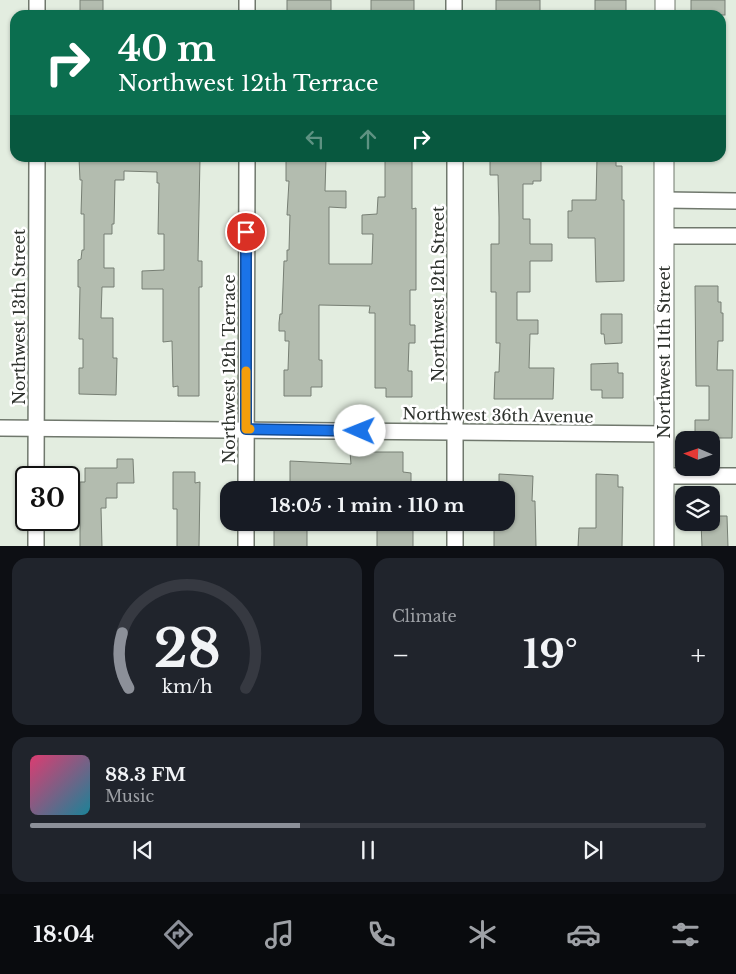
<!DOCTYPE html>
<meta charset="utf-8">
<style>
body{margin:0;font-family:"Libre Baskerville",serif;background:#20242c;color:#f1f3f6;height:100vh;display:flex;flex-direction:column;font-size:19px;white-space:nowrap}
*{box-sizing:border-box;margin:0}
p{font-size:16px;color:#9ea1a6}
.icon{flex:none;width:28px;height:28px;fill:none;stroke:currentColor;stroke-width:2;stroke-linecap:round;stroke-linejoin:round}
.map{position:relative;height:546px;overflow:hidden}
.drawer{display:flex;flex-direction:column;gap:12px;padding:12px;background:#0d0f14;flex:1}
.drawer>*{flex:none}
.top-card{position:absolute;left:10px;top:10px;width:716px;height:152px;border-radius:15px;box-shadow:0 1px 4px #0004;background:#0b6e4f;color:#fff;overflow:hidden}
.needle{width:32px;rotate:272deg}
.tools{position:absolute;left:675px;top:431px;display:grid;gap:10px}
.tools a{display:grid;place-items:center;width:45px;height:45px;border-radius:10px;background:#171b24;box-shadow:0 1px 4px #0004;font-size:25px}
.speed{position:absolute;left:15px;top:466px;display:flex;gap:10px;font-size:25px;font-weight:700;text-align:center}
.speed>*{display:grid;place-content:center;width:65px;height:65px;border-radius:50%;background:#171b24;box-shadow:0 1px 4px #0004;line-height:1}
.speed .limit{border:2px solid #111;border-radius:8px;background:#fff;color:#111}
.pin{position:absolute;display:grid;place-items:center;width:42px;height:42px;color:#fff;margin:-21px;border:2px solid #fff;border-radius:50%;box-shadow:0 1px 5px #0007}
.me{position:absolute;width:55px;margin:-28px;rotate:271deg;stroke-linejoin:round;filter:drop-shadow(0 0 4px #0008)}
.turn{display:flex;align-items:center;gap:18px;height:105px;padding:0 25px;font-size:22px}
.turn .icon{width:65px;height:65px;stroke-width:2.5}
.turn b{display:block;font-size:35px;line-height:42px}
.lanes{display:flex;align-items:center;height:48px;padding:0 25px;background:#0003;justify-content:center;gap:25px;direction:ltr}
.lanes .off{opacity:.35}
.big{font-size:38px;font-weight:700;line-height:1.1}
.drawer .widget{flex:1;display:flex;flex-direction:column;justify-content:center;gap:8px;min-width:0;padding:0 18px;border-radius:15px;background:#20242c}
.drawer .dial{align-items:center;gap:0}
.dial svg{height:130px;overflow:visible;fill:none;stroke:#363941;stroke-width:7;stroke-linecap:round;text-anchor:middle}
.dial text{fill:#f1f3f6;stroke:none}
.song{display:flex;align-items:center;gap:15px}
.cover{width:60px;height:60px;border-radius:8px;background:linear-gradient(135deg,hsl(340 70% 55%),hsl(190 70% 35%))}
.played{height:5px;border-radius:2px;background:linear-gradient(90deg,#8c9099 40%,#363941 40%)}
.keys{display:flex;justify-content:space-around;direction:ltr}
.heat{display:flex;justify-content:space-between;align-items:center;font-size:28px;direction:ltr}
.drawer .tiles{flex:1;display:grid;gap:12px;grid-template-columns:1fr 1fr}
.widget:last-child{grid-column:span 2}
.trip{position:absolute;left:220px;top:481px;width:295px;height:50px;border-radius:15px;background:#171b24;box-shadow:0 1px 4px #0004;font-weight:700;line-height:50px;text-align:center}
.tabs{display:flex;height:80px;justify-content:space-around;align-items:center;background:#090b0e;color:#9ea1a6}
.tabs .icon{width:35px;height:35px}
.tabs .active{color:#8c9099}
.tabs b{font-size:22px;color:#f1f3f6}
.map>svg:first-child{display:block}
.building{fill:#b3bcaf;stroke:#777f74}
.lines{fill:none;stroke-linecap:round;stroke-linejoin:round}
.minor-casing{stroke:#70786d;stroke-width:18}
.tertiary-casing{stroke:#70786d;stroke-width:21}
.minor{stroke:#fff;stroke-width:15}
.tertiary{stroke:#fff;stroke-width:19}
.route-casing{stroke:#114b97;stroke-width:12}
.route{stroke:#1a73e8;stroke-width:9}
.slow{stroke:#f59e0b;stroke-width:9}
.labels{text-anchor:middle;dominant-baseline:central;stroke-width:5;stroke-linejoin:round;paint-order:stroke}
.street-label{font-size:16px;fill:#2e322d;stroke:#fff}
</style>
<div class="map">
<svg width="736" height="547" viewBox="0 0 736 547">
<rect width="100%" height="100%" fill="#e3ede0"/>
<!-- building -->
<g class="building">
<rect x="80" y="0" width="23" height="15"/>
<rect x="287" y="0" width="44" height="15"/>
<path d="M371,0H414V15L371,14Z"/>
<rect x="496" y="0" width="44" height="15"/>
<rect x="595" y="0" width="31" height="15"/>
<rect x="691" y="0" width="34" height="15"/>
<path d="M79,158H200L198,261H202V287H199V396H178V386L173,387L172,341L163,342V289H142V271L164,270V234H158L159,183H157V172L124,171V180H115L114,224H112V234H104V268H114V287H102L101,318H113V358H117L116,395L79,394V368H83V339H79L80,287H78V260L81,259L82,250H84V214H81L82,180H80Z"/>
<path d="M286,158H326L325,191H346V208L329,207V264H372L373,234H362V215L377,214L378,197H385V158H412V209L416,208V290H410V325H415V343H409L408,371H412V397H386V388H375V313H369L370,306L319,305V360H322V387H311V396H284V370H288L289,341H285V331H279V323L280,314H282L284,261H287V250H289L290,215H287L289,181H286Z"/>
<path d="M490,158H541V181H533V184H523V219H530V244H552V261H530V292H517V320H538V334H530L529,368H554L553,399H494L495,372H499L500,343H496V292H491V244H499V217L498,175H490Z"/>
<path d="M597,158H616V166H622V200H624V281L596,282L595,238H568V211H572V200H596Z"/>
<path d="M695,286H718V302H721V313H723V341H718L717,370H733L732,438H695V420H709V386H696Z"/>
<path d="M601,314H622V343L605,344L604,334H601Z"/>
<path d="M618,363V373H623V398H602V390H591V364Z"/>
<path d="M350,452H403V472L411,473V490H290V461L351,464Z"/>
<path d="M117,459H133L134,483H117V498H106V508H101L102,547H80V482H85V468H117Z"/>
<path d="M173,472H195V483L200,482L199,547H177V509H173Z"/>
<path d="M499,474L533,476L532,501H535L536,547H494V527H506V490H499Z"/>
<path d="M596,474L618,475V487H623L622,547H578L579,528H596Z"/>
<path d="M711,516H727L728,547H702L701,522H711Z"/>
<rect x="274" y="526" width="33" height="21"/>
<rect x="377" y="526" width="36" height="21"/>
</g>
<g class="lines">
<defs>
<g id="minor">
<path d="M454,0V15"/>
<path d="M37,15V0"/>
<path d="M247,15V0"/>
<path d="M455,158V490"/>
<path d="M664,200L736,201"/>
<path d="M664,236H736"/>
<path d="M0,428L665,434"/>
<path d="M664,476H736"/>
<path d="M36,478L37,158"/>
<path d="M246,490L247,158"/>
<path d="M36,547V520"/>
<path d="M246,547V522"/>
<path d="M455,547V522"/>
</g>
<g id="tertiary">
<path d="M665,15V0"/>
<path d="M664,547V158"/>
</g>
</defs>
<!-- minor casing -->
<use href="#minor" class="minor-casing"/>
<!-- tertiary casing -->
<use href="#tertiary" class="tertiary-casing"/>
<!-- minor -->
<use href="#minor" class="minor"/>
<!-- tertiary -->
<use href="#tertiary" class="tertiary"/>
</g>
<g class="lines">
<defs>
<path id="route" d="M246,232V429L360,431"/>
</defs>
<!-- route casing -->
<use href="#route" class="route-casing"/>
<!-- route -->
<use href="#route" class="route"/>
<!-- slow -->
<path class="slow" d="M246,371V429H250"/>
</g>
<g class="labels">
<!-- street labels -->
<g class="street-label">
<text transform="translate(438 294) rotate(-90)">Northwest 12th Street</text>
<text transform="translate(19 317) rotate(-90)">Northwest 13th Street</text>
<text transform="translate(664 352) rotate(-90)">Northwest 11th Street</text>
<text transform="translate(229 369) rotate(-90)">Northwest 12th Terrace</text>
<text transform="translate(498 415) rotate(1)">Northwest 36th Avenue</text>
</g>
</g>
</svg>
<div class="tools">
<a><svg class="needle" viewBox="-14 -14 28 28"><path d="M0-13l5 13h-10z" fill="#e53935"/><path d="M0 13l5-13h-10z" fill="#9ea1a6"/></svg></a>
<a><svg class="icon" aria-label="layers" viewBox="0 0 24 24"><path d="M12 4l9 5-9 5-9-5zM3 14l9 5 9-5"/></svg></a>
</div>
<div class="speed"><div class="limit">30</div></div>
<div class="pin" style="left:246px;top:232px;background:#d93025"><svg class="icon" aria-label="arrive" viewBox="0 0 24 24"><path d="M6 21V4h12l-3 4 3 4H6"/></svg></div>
<svg class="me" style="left:360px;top:431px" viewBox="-20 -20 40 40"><circle r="19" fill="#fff"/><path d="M0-13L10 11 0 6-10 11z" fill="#1a73e8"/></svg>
<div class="trip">18:05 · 1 min · 110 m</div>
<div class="top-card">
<div class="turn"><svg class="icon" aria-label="right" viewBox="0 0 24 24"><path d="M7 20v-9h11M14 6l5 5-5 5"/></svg><div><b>40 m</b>Northwest 12th Terrace</div></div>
<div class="lanes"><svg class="icon off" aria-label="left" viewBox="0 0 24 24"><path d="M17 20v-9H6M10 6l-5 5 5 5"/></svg><svg class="icon off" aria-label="ahead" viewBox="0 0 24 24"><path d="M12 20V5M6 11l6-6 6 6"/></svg><svg class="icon" aria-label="right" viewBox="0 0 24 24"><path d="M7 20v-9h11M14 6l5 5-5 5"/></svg></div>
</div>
</div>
<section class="drawer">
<div class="tiles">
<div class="widget dial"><svg viewBox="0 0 100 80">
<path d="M14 69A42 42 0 1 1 86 69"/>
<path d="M14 69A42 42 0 0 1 10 35" stroke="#8c9099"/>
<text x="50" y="56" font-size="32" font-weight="700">28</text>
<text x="50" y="72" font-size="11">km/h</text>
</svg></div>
<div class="widget"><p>Climate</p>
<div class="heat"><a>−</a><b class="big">19°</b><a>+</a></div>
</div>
<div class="widget">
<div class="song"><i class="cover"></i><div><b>88.3 FM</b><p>Music</p></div></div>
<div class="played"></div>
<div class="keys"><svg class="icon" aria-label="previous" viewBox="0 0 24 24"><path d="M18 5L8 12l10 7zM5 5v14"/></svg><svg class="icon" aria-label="pause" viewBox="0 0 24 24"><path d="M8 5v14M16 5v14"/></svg><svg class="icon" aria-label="next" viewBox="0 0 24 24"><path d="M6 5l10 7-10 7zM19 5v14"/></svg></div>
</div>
</div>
</section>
<nav class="tabs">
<b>18:04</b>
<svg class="icon active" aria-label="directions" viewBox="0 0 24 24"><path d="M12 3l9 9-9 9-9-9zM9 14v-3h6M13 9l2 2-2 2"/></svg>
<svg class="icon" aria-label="music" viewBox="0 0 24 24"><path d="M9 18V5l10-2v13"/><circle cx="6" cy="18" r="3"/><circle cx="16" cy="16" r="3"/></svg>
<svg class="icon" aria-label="phone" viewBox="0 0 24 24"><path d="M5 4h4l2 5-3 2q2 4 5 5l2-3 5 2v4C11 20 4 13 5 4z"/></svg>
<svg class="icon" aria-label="climate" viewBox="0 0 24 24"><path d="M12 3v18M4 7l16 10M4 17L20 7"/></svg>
<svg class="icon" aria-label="car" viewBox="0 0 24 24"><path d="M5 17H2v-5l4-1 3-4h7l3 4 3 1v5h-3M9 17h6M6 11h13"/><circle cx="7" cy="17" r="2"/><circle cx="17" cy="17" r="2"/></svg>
<svg class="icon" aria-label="filters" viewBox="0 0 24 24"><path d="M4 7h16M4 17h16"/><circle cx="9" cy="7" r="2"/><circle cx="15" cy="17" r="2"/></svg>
</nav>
